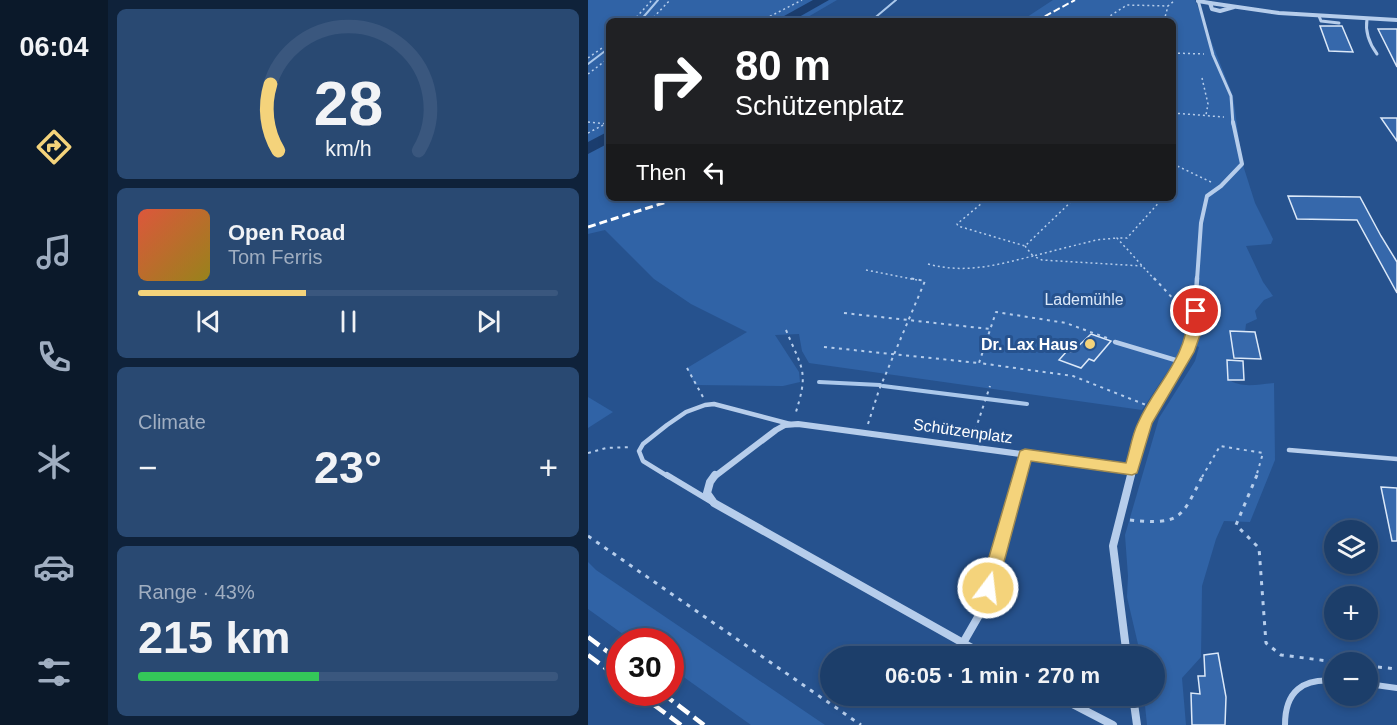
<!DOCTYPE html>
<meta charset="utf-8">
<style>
body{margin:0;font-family:Helvetica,sans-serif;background:#294972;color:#f1f3f6;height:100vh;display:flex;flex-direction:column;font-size:22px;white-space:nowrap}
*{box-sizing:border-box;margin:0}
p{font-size:20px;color:#a0aec1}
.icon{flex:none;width:33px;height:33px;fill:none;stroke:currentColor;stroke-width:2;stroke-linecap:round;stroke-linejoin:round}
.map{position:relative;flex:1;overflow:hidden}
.drawer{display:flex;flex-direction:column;gap:9px;padding:9px;background:#0f223a;width:480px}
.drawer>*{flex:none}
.banner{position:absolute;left:18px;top:18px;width:570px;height:183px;border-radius:9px;box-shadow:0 3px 9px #0003,0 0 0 2px #3a577e;background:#202124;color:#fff;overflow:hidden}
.tools{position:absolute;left:736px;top:520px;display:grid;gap:12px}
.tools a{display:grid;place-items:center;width:54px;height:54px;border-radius:50%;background:#1c3e6a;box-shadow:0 3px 9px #0003,0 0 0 2px #3a577e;font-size:30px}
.speed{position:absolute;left:18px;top:628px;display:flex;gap:12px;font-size:30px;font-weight:700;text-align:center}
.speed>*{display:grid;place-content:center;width:78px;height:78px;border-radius:50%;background:#1c3e6a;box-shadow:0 3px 9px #0003,0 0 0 2px #3a577e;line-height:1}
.speed .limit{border:9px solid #d22;background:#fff;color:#111}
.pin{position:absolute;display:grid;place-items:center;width:51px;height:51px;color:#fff;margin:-26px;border:3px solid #fff;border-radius:50%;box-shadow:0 2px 6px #0007}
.me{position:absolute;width:66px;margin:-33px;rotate:15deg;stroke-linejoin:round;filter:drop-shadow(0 0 4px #0008)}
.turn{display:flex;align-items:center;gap:21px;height:126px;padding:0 30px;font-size:27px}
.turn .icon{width:78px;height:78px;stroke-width:2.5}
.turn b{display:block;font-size:42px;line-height:51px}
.then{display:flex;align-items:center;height:57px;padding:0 30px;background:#0003;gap:12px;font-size:22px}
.big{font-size:45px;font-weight:600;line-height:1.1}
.drawer .card{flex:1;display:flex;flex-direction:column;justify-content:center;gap:9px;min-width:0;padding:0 21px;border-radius:9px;background:#294972}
.drawer .dial{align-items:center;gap:0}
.dial svg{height:156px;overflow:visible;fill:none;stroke:#3a577e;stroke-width:7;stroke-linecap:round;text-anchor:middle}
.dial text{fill:#f1f3f6;stroke:none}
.song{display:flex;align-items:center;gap:18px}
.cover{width:72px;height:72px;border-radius:9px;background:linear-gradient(135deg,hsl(10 70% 55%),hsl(50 70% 35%))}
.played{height:6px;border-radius:3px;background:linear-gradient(90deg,#f4d37b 40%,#3a577e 40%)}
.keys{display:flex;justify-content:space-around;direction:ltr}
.heat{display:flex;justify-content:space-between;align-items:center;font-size:33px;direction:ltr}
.charge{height:9px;border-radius:4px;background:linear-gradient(90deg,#34c759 43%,#3a577e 0)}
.trip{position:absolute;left:232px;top:646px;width:345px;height:60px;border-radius:30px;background:#1c3e6a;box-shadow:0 3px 9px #0003,0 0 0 2px #3a577e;font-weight:600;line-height:60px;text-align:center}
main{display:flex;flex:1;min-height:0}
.tabs{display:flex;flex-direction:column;width:108px;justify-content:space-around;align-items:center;background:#0b192a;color:#a0aec1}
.tabs .icon{width:42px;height:42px}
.tabs .current{color:#f4d37b}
.tabs b{font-size:27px;color:#f1f3f6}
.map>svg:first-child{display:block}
.green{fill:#3063a6}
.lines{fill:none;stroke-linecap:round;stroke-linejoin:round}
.stream-far1{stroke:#abc8eb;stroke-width:2}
.stream{stroke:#abc8eb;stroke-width:4}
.river{fill:#1b3d6e;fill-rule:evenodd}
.building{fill:#3668ab;stroke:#dbe8f8;stroke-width:1.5}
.path-far2{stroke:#b6cdeb;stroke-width:1.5;stroke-dasharray:2 3;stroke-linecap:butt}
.path-far1{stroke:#b6cdeb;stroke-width:2;stroke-dasharray:3 4.5;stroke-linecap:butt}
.path{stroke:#b6cdeb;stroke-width:3;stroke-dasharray:4 6;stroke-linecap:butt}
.service-far3{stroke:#b6cdeb;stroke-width:3}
.service-far2{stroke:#b6cdeb;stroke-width:4}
.service-far1{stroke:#b6cdeb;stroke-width:4.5}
.service{stroke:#b6cdeb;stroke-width:6}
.minor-far2{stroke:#b6cdeb;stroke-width:4}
.minor-far1{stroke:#b6cdeb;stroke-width:6}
.minor{stroke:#b6cdeb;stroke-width:8}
.rail-far2{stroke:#fff;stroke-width:2;stroke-dasharray:7 3;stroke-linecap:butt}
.rail-far1{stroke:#fff;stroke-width:3;stroke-dasharray:8 4;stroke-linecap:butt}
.rail{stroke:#fff;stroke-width:4.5;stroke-dasharray:14 6;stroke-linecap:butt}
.route{fill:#f4d37b;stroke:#9f8950;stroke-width:1.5}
.poi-dot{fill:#f4d37b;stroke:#26528e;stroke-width:2}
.labels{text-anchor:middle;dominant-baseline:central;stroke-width:6;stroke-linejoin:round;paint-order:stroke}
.park-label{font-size:16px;fill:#dbe8f8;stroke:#26528e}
.poi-label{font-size:16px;font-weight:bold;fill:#fff;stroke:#26528e;text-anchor:end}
.street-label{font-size:16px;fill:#fff;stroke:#26528e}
</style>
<main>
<nav class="tabs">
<b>06:04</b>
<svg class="icon current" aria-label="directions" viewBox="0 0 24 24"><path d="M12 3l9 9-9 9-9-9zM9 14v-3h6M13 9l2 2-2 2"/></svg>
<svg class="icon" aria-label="music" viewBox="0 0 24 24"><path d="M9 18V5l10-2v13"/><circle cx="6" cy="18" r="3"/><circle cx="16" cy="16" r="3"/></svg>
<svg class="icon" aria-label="phone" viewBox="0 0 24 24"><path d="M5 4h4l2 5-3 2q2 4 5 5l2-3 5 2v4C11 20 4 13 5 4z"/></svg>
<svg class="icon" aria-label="climate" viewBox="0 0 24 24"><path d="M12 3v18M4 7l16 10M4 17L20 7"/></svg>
<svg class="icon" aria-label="car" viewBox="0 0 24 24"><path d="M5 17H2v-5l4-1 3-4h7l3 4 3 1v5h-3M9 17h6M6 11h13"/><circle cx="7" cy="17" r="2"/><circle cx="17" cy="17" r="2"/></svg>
<svg class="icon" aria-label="filters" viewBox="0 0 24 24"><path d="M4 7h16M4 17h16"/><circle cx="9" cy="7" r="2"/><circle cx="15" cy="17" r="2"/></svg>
</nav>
<section class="drawer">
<div class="card dial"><svg viewBox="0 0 100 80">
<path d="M14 69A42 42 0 1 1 86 69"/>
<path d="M14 69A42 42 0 0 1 10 35" stroke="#f4d37b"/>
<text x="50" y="56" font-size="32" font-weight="700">28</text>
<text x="50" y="72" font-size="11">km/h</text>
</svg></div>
<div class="card">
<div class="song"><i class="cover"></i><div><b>Open Road</b><p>Tom Ferris</p></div></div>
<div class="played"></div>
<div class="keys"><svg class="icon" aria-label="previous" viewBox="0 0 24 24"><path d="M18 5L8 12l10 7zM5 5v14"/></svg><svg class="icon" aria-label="pause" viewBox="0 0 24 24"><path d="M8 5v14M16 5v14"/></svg><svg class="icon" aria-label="next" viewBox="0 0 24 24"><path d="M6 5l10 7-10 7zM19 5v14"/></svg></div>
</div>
<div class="card"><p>Climate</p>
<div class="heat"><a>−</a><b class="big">23°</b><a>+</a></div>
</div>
<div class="card"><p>Range · 43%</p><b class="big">215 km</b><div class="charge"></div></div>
</section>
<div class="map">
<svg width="809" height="725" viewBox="0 0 809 725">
<rect width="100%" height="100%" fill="#26528e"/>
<!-- green -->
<g class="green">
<path d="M0,0H249L213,21H21V198H585V21H433L465,0H607L645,96L654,162L667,203L685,239L683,244L658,246L675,282L685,296L676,300L667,311L669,319L658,324L657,332L642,331L646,358L639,360L640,379C653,389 671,384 686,383L687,460L662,522L636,521L628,539L614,586L613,657L594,678L598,725H559L556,696H567V657H553L539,597L540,576L537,535L571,418L607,361L611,347L599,342L554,410L221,363L214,351L211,334L187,335L211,372L212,382L195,386L107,385L99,368L159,332L103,304L66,279L17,230L0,234Z"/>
<path d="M0,397L25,412L0,428Z"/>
<path d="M0,562L8,570L237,725H163L83,668L82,642H46L0,609Z"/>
</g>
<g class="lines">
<!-- stream-far1 -->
<g class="stream-far1">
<path d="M52,21L70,0"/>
<path d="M283,21L308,0"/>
<path d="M0,64L21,48"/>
</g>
<!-- stream -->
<g class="stream">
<path d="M231,382L292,385"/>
<path d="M295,386L439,404"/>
</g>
<!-- river -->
<g class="river">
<path d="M225,0H241L204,21H187Z"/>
<path d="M21,131V143L0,154V142Z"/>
</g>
</g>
<!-- building -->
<g class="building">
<path d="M732,26H754L765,52L741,51Z"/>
<path d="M790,29H809V67Z"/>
<path d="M793,118H809V141Z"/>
<path d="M700,196L772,197L793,236L809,262V293L769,220L709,219Z"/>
<path d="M642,331L667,332L673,359L646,358Z"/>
<path d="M503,334L523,341L506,361L501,359L493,368L471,360L479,351L484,352Z"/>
<path d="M639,360L655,361L656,380H640Z"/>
<path d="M793,487L809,488V541H804Z"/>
<path d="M630,653L638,697L637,725H604L603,693L612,694L610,676H617L616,655Z"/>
</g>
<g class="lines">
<!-- path-far2 -->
<g class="path-far2">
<path d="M45,21L64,0"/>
<path d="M62,21L82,0"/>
<path d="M173,21L214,0"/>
<path d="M514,21L539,5L580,6"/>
<path d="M576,21L580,6L586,1"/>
<path d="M585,53L616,54"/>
<path d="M0,58L21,43"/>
<path d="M0,74L21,58"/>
<path d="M614,78L620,104L618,115"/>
<path d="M585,113L636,117"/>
<path d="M0,122L19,124"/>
<path d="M0,133L21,122"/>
<path d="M585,164L623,182"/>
<path d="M400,198L369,224L370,226L437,246L487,198"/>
<path d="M437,246L445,256L508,240L529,238"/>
<path d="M340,264C377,274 409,265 445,256L454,260L554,266"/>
<path d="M278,270L329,280"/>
<path d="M567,280L529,238H539L575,198"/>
</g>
<!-- path-far1 -->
<g class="path-far1">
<path d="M566,278L589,303L600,307"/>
<path d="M256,313L402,329"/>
<path d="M198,330C215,371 221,371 207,415"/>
<path d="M519,338L478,323L408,312L391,363L485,376L558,405"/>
<path d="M236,347L391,363"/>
<path d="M99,368L115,397"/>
<path d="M280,424L291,390L337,281L321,278"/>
<path d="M385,437L402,386"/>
<path d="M0,453L18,448L43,447"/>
<path d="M614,477L632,446L675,453L668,477"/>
</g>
<!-- path -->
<g class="path">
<path d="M669,475L648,525L671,548L678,643L693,655L756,663"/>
<path d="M542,520C593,525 593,519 615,475"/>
<path d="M0,536L273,725"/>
<path d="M780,666L809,669"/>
</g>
<!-- service-far3 -->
<g class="service-far3">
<path d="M610,0L625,55L643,96L645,124"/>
<path d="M731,16L733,21L751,23"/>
<path d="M779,19C777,31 781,43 789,54"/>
</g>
<!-- service-far2 -->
<path class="service-far2" d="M609,280L613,223L619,196L633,186L654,164L645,122"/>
<!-- service-far1 -->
<g class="service-far1">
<path d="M527,342L594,362"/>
<path d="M557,423L599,353L606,332L609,278"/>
<path d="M701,450L809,459"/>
<path d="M81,477L55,461L51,451L55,444L79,425L98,412L117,405L126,404L202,424"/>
</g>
<!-- service -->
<g class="service">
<path d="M79,475L124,502"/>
<path d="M780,684L809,688"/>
<path d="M697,725C697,691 715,678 747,681"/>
</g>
<!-- minor-far2 -->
<g class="minor-far2">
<path d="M610,1L622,3"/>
<path d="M646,7L632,11L624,9L622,3L691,13L809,20"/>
</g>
<!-- minor-far1 -->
<g class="minor-far1">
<path d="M126,477L188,430L197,425L210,424L544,469"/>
<path d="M431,477L437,455"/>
<path d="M543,477L557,423"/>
</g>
<!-- minor -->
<g class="minor">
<path d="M127,475L122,482L119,493L126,503L400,657"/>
<path d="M375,643L394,610L431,475"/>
<path d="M539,657L525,546L543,475"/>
<path d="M469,696L525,725"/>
<path d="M545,696L549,725"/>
</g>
<!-- rail-far2 -->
<path class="rail-far2" d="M448,21L487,0"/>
<!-- rail-far1 -->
<path class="rail-far1" d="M0,227L91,198"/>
<!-- rail -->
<g class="rail">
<path d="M0,637L32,661"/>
<path d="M0,655L32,679"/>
<path d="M50,693L93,725"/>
<path d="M74,693L116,725"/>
</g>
</g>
<!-- route -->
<path class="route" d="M608,307L614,311L613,332L606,352L564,423L549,473L544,475L443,461L409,588L406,593L400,595L394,593L392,588L432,451L437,449L538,463C542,450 544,435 550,423C569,381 598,362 601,311Z"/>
<!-- markers -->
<circle class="poi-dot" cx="502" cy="344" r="6"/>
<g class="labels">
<!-- park labels -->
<g class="park-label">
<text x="496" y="299">Lademühle</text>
</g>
<!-- poi labels -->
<g class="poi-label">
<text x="490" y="344">Dr. Lax Haus</text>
</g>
<!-- street labels -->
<g class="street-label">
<text transform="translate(375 431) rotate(8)">Schützenplatz</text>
</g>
</g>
</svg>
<div class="tools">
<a><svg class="icon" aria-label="layers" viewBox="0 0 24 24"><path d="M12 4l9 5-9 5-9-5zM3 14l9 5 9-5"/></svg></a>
<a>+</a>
<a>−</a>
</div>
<div class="speed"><div class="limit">30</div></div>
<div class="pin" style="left:608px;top:311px;background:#d93025"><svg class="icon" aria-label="arrive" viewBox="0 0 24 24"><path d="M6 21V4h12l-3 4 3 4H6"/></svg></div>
<svg class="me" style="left:400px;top:588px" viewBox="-20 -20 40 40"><circle r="17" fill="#f4d37b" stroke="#fff" stroke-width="3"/><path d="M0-11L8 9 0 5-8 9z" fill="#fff"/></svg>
<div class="trip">06:05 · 1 min · 270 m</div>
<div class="banner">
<div class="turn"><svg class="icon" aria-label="right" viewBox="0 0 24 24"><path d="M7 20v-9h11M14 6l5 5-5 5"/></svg><div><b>80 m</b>Schützenplatz</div></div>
<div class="then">Then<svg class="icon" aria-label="left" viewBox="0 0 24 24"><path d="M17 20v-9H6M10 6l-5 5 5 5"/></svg></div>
</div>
</div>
</main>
